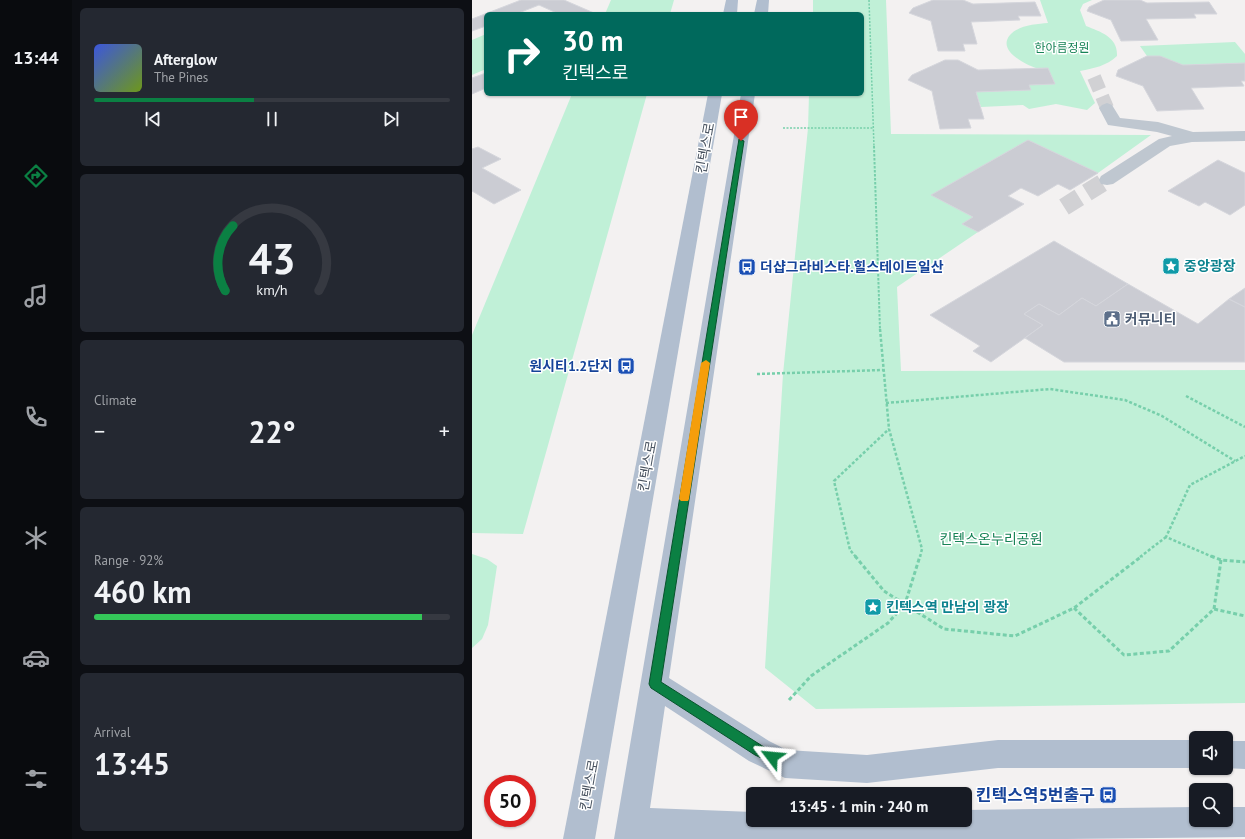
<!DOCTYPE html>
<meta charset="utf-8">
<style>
body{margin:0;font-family:"PT Sans","Noto Sans KR",sans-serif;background:#242831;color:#f1f3f6;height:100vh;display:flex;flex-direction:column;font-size:15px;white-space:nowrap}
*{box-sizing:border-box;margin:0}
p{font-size:13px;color:#9ea1a6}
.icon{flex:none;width:22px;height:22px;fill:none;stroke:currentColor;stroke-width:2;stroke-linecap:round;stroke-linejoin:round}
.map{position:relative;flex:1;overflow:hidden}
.drawer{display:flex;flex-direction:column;gap:8px;padding:8px;background:#0d0f14;width:400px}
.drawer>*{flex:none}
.hud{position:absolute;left:12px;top:12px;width:380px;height:84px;border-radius:6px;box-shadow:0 1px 3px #0004;background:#00695c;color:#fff;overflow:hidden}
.controls{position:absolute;left:717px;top:731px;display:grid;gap:8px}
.controls a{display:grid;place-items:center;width:44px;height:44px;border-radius:6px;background:#171b24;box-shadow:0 1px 3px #0004;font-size:20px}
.speed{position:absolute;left:12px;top:775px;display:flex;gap:8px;font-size:20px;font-weight:700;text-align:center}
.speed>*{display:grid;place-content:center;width:52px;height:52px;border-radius:50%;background:#171b24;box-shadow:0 1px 3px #0004;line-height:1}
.speed .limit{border:6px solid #d22;background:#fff;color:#111}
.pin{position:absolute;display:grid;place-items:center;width:34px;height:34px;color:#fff;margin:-41px -17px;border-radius:50% 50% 50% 0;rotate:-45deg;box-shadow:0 0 4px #0007}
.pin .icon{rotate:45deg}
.me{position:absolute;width:44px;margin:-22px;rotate:299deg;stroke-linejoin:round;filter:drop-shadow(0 0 3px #0008)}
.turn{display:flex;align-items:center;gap:14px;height:84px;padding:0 12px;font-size:18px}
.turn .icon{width:52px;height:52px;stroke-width:2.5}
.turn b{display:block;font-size:28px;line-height:34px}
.big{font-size:30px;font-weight:800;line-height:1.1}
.drawer .tile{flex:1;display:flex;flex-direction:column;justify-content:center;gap:6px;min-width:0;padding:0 14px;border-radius:6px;background:#242831}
.drawer .dial{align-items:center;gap:0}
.dial svg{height:104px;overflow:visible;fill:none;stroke:#363941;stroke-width:7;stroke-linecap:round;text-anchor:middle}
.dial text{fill:#f1f3f6;stroke:none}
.song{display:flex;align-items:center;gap:12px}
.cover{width:48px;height:48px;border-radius:6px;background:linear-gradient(135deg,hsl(230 70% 55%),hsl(80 70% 35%))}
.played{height:4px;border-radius:2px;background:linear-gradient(90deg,#0b8043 45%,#363941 45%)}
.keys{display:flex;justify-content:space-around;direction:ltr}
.heat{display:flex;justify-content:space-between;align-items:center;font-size:22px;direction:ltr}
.charge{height:6px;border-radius:3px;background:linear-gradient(90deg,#34c759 92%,#363941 0)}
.trip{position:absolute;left:274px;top:787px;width:226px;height:40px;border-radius:6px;background:#171b24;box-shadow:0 1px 3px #0004;font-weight:800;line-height:40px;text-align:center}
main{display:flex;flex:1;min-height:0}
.menu{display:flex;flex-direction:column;width:72px;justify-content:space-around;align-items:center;background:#090b0e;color:#9ea1a6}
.menu .icon{width:28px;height:28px}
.menu .on{color:#0b8043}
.menu b{font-size:18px;color:#f1f3f6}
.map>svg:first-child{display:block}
.green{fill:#c0f0d7}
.building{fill:#cbccd3;stroke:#d5d6dc}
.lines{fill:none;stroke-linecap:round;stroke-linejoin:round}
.minor-tunnel-far1{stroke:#d1d1d4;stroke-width:14;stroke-dasharray:14 7;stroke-linecap:butt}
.minor-tunnel{stroke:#d1d1d4;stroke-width:18;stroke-dasharray:18 9;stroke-linecap:butt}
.path-far3{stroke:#77cfab;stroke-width:1.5;stroke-dasharray:2 1.5;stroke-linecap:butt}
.path-far2{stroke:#77cfab;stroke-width:2;stroke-dasharray:2.5 1.5;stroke-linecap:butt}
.path-far1{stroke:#77cfab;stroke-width:2.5;stroke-dasharray:3 2;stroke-linecap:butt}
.path{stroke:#77cfab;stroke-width:3;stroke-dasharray:4 2.5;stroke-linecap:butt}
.minor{fill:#bfc7d0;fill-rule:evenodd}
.major{fill:#b1becf;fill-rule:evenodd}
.route{fill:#0b8043;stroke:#07532c}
.slow{fill:#f59e0b}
.labels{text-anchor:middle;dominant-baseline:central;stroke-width:3;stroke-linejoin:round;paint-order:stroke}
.far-park-label{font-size:12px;fill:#178356;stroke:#fff}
.street-label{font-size:14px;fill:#48525f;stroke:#fff}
.culture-label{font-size:14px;font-weight:bold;fill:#0d838f;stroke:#fff;text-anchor:start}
.transit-label{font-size:14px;font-weight:bold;fill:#164399;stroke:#fff;text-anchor:start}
.service-label{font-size:14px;font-weight:bold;fill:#4e5e75;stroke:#fff;text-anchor:start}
.park-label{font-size:14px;fill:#178356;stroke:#fff}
.near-transit-label{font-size:17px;font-weight:bold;fill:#164399;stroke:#fff;text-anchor:end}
</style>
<main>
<nav class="menu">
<b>13:44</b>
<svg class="icon on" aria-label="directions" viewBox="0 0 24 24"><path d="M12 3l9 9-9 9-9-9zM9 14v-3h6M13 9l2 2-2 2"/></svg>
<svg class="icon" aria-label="music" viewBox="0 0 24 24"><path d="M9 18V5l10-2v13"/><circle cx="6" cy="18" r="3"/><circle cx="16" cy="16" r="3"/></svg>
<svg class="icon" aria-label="phone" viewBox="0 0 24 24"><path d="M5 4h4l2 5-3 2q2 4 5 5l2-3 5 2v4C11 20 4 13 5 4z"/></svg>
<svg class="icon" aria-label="climate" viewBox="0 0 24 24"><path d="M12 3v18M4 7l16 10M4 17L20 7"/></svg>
<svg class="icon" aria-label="car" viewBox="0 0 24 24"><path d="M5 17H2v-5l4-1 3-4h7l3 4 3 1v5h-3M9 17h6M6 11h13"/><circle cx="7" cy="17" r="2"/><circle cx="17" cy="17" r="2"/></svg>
<svg class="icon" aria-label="filters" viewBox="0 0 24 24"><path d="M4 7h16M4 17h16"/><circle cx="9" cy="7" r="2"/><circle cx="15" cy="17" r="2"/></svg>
</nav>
<section class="drawer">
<div class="tile">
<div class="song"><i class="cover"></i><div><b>Afterglow</b><p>The Pines</p></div></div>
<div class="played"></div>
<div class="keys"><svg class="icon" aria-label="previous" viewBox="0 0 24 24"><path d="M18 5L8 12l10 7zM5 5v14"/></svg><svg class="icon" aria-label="pause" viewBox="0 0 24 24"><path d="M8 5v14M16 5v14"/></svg><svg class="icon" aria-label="next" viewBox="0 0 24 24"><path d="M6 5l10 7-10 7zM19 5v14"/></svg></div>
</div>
<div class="tile dial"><svg viewBox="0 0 100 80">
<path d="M14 69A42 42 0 1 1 86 69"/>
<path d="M14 69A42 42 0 0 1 20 19" stroke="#0b8043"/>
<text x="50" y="56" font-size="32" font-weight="700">43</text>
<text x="50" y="72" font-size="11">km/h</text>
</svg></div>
<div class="tile"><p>Climate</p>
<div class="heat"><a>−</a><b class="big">22°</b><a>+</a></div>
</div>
<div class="tile"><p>Range · 92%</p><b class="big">460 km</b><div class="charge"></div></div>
<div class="tile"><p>Arrival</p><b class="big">13:45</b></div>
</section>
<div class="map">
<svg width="773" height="839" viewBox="0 0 773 839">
<rect width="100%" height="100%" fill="#f3f1f1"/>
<!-- green -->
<g class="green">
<path d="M139,0H202L198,14H133Z"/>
<path d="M341,0H414L419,134L679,135L626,173L556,140L460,195L501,217L490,224L506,232L425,287L429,371L773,370V703L344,709L293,668L311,374L336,128L337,94H390V14H341Z"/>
<path d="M568,0H620L611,4L608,10L614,26C629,32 646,37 645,56C634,66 623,68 608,71L623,103L615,110L584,104L557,109L551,105L509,107L504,92L559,90L557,85L583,84L576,68C572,68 567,69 564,68C552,64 525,50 538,35C547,25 564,24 576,23Z"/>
<path d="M14,34V69L0,75V40Z"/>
<path d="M763,42L773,54V63L711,65L675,56L668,46Z"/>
<path d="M100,94H175L51,534L0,533V335Z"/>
<path d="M0,554L15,559L25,566L16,625L10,639L0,648Z"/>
</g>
<!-- building -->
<g class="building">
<path d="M49,0H92L122,13L118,14H87L67,5L44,14H14V26L0,31V19Z"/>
<path d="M461,0H491L501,4L563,2L569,16H546L548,20L499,22L505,44H491L493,51H466L459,21L437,13L441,8Z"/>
<path d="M632,0H668L675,3L737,2L745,14H722L724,18L674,19L686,40L649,41L639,20L615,11L617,7Z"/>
<path d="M675,56H688L711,65L773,63V81H769L772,86L719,88L732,109L685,111L671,86L644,76L646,70Z"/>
<path d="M473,60H486L506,70L576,68L583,84L557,85L559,90L504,92L512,119H496L499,128L468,129L460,91L436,80L440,75Z"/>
<path d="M14,73V88L0,94V78Z"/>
<path d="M556,140L626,173L598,190L586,184L566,196L549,188L536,196L552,204L506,232L490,224L501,217L459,195Z"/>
<path d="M6,147L29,159L10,168L49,190L22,204L0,191V149Z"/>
<path d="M746,160L773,173V205L758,215L733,202L727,206L696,191Z"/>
<path d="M582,241L656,284L624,306L610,298L587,315L567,304L552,314L571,325L519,362L501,351L508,346L458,315Z"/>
<path d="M656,284L726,324L757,299L773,307V362H592L553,338L571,325L552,314L567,304L587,315L610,298L624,306Z"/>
<path d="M773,288V307L757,299Z"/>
</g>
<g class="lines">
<!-- minor-tunnel-far1 -->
<path class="minor-tunnel-far1" d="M622,77L635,108"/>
<!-- minor-tunnel -->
<path class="minor-tunnel" d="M592,207L635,180"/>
<!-- path-far3 -->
<g class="path-far3">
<path d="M397,0L402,147"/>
<path d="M311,128H402"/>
</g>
<!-- path-far2 -->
<path class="path-far2" d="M402,146L408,330"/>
<!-- path-far1 -->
<g class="path-far1">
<path d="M408,329L417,429L450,549L448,557"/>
<path d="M285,374L411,370"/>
<path d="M714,396L773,427"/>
<path d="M414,403L578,389L653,400L690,416L763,461"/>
<path d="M384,557L378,550L362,481L417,429"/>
<path d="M668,557L694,537"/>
<path d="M741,557L694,537L718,485L773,456"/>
</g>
<!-- path -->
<g class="path">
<path d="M383,556L412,591L472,629L543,636L602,608L670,556"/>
<path d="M739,556L749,560L773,562"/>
<path d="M602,608L652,655L697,651L742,609L773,616"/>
<path d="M742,609L749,560"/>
<path d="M317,700L339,676L416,623L433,604L448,556"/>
</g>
<!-- minor -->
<path class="minor" d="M635,103L640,105L648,118L686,122L721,132L773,131V141L720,142L698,146L641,184L635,185L629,184L627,180L629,176L687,139L700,136L685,132L636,125L627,108L630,105Z"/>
<!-- major -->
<g class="major">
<path d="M254,0H266L265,14H251Z"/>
<path d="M285,0H297L296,14H282Z"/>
<path d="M236,94H250L123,839H91Z"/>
<path d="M269,94H283L197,678L297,741L315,750L395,755L526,740H724V768H526L395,783L313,778L277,761L193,706L178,808L281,812V820H493V810L724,807V820H754V807H773V837L595,839H142Z"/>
<path d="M754,741H773V769L752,768H754Z"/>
</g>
</g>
<!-- route -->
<path class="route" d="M267,139L272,141L189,682L292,747L304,753L306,757L304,761L300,763L283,755L179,688L177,684Z"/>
<!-- slow -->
<path class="slow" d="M234,360L238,363L217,499L216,501H209L207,499L229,363Z"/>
<!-- icons -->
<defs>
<symbol id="sight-square" viewBox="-11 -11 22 22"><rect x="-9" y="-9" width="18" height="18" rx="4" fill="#0f9aa8" stroke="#fff"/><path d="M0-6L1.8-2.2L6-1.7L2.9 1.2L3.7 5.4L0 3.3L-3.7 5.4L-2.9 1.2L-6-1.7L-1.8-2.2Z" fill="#fff"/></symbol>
<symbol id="bus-square" viewBox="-11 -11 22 22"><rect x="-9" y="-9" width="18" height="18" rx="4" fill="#1a4fb4" stroke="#fff"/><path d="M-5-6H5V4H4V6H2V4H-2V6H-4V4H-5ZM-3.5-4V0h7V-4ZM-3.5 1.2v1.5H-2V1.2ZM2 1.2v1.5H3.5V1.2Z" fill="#fff"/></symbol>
<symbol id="civic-square" viewBox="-11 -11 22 22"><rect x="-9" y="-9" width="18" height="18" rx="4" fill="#5c6f8a" stroke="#fff"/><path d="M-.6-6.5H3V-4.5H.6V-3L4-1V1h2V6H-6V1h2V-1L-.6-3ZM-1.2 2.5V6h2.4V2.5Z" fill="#fff"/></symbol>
</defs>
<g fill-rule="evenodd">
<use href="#sight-square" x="689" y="256" width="20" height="20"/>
<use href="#bus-square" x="265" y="257" width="20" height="20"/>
<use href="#civic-square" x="630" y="309" width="20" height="20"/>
<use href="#bus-square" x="144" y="356" width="20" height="20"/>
<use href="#sight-square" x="391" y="597" width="20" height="20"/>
<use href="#bus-square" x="626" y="785" width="20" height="20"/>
</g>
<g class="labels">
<!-- far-park labels -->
<g class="far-park-label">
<text x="590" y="47">한아름정원</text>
</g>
<!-- street labels -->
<g class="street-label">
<text transform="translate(233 148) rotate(-80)">킨텍스로</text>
<text transform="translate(175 466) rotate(-80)">킨텍스로</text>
<text transform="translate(117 785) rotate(-80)">킨텍스로</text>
</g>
<!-- culture labels -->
<g class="culture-label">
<text x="712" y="266">중앙광장</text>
<text x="414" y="607">킨텍스역 만남의 광장</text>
</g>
<!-- transit labels -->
<g class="transit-label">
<text x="288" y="267">더샵그라비스타.힐스테이트일산</text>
<text x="141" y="366" text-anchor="end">원시티1.2단지</text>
</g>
<!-- service labels -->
<g class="service-label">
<text x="653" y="319">커뮤니티</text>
</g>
<!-- park labels -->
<g class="park-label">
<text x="519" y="539">킨텍스온누리공원</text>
</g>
<!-- near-transit labels -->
<g class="near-transit-label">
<text x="623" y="795">킨텍스역5번출구</text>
</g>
</g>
</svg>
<div class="controls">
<a><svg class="icon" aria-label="sound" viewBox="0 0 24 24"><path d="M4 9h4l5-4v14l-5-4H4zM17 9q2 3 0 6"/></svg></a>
<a><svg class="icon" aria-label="search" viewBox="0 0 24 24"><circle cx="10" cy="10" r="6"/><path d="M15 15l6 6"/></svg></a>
</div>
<div class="speed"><div class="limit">50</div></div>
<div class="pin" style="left:269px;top:141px;background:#d93025"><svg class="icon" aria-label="arrive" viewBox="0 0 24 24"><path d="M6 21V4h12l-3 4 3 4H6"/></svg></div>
<svg class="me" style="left:300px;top:757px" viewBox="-20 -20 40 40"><path d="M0-17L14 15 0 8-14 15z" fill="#0b8043" stroke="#fff" stroke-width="4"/></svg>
<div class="trip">13:45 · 1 min · 240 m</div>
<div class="hud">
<div class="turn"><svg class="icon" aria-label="right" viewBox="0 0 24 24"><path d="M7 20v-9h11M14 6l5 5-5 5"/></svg><div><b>30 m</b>킨텍스로</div></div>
</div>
</div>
</main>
